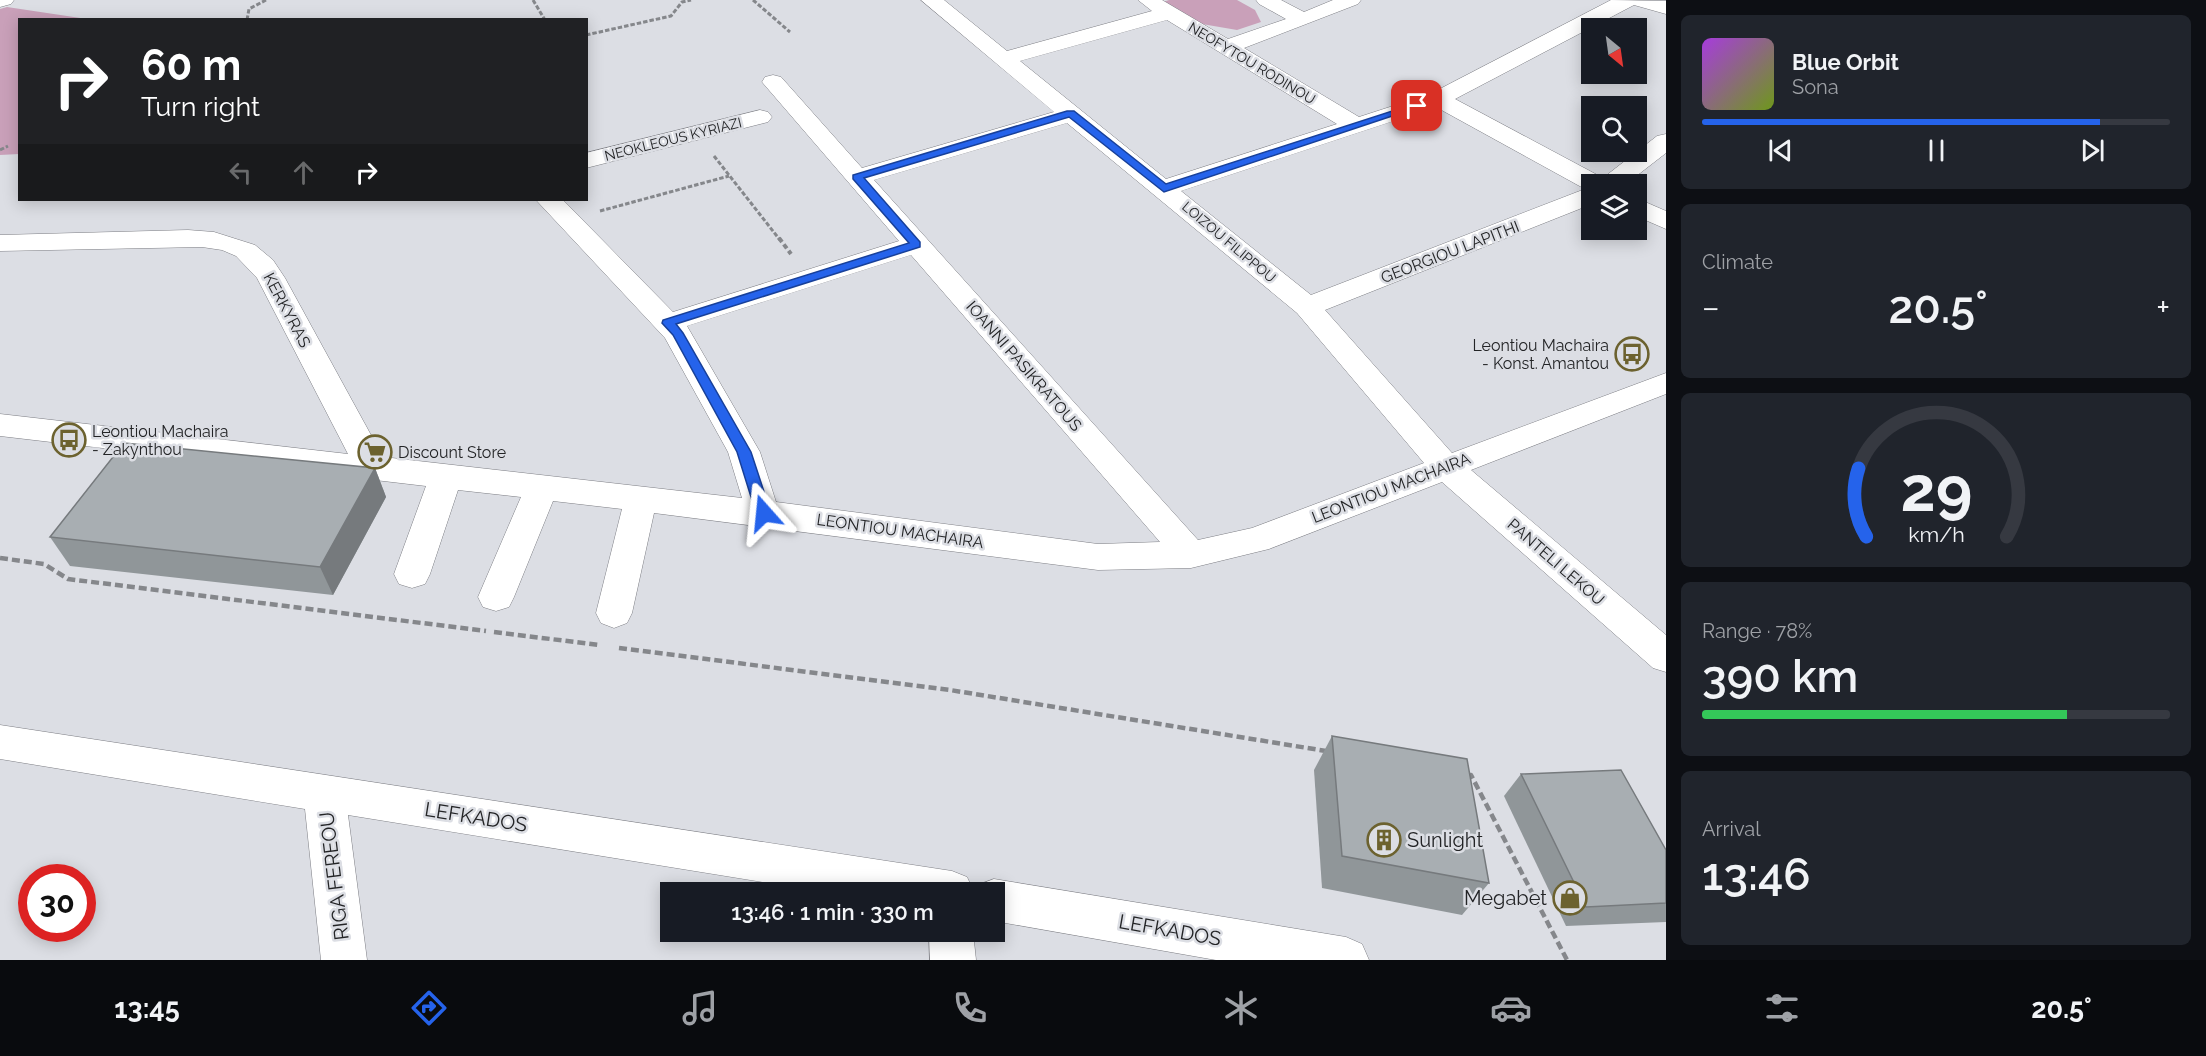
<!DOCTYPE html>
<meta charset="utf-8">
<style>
body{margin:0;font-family:Raleway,sans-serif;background:#20242c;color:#f1f3f6;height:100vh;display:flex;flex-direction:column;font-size:22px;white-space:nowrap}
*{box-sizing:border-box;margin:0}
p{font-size:20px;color:#9ea1a6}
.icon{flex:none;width:33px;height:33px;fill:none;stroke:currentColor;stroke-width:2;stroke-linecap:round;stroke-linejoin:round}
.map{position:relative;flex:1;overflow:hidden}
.details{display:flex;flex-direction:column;gap:15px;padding:15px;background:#0d0f14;width:540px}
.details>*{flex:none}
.top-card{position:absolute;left:18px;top:18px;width:570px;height:183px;border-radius:0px;box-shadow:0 3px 15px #0003;background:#202124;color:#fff;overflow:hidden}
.needle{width:39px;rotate:151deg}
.tools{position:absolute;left:1581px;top:18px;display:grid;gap:12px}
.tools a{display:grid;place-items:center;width:66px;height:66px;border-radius:0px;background:#171b24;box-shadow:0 3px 15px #0003;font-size:30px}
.speed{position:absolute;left:18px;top:864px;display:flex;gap:12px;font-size:30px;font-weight:700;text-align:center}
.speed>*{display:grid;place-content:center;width:78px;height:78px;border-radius:50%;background:#171b24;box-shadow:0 3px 15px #0003;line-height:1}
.speed .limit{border:9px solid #d22;background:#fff;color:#111}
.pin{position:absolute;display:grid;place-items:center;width:51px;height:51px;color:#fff;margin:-26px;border-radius:12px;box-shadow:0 3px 9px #0006}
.me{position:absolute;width:66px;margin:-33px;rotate:342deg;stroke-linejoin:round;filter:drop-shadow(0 0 4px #0008)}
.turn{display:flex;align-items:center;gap:21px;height:126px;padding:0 24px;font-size:27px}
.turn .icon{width:78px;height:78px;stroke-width:2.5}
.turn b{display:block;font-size:42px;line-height:51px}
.lanes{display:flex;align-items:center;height:57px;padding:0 24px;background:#0003;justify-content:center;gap:30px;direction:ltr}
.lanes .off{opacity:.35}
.big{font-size:45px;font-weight:600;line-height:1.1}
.details .widget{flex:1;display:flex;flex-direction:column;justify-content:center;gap:9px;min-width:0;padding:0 21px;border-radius:9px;background:#20242c}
.details .dial{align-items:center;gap:0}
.dial svg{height:156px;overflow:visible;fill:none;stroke:#363941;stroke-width:7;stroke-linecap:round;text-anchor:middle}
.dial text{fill:#f1f3f6;stroke:none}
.song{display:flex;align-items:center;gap:18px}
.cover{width:72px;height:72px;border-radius:9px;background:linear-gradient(135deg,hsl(280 70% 55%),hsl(80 70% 35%))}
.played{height:6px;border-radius:3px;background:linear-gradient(90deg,#2563eb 85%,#363941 85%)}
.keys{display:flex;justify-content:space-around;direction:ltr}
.heat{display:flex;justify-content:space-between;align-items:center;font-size:33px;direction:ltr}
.charge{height:9px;border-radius:4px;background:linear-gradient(90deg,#34c759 78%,#363941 0)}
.trip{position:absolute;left:660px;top:882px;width:345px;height:60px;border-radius:0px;background:#171b24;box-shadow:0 3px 15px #0003;font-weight:600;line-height:60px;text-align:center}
.dock{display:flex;height:96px;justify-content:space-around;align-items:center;background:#090b0e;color:#9ea1a6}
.dock .icon{width:42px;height:42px}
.dock .current{color:#2563eb}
.dock b{font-size:27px;color:#f1f3f6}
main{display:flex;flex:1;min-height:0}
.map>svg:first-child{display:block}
.green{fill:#c9a0b9}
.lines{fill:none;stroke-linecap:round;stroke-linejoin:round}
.minor-casing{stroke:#7d7e84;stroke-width:1}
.path-far2{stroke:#85878b;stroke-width:3;stroke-dasharray:4.5 2;stroke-linecap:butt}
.path-far1{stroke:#85878b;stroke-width:4;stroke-dasharray:5 3;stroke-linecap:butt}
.path{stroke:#85878b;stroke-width:4.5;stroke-dasharray:8 4;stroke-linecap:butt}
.minor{fill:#fff;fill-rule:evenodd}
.wall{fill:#909699}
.shaded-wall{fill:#767a7d}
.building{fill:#a8aeb2;stroke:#767a7d;stroke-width:1.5}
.route{fill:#2563eb;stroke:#184099;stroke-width:1.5}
.labels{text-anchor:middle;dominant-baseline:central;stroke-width:5;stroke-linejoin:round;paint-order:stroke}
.far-street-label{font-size:14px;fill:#232426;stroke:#dcdee4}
.street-label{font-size:16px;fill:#232426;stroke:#dcdee4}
.poi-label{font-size:16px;fill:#232426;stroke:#dcdee4;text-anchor:start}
.near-street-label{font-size:20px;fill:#232426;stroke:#dcdee4}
.near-poi-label{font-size:20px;fill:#232426;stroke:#dcdee4;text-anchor:start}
</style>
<main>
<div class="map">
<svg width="1666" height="960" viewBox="0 0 1666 960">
<rect width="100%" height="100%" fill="#dcdee4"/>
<!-- green -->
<g class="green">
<path d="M1169,0H1237L1255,10L1261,22L1237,30L1202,24L1163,2Z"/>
<path d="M7,7L87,19L20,20L19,154L0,155V9Z"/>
</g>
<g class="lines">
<defs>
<g id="minor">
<path d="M0,0H14L11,4L0,7Z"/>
<path d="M921,0H944L1007,51L1152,11L1138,0H1162L1228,39L1286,19L1259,4L1256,0H1281L1304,12L1333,0H1361L1358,4L1244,48L1359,117L1430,94L1611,0L1666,1V14L1634,5L1455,99L1603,178L1657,136L1666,134V153L1626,184H1592V204L1325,310L1452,453L1666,373V394L1471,470L1666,635V672L1653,668L1442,482L1269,549L1191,568L1098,570L654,513L632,613L627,623L614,628L601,623L596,613L622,509L553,501L514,597L509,607L496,611L483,607L478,597L521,497L458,490L430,574L425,584L412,588L399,584L394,574L426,486L0,436V414L348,454L257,278L236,256L222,250L202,247L0,251V235L188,230L214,232L255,245L273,260L285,278L383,457L742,498L728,452L665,338L536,200H563L673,312L899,241L762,82L765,77L773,75L781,77L862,168L1054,112ZM1167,20L1337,124L1166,179L1020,61ZM1436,107L1585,189L1311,295L1181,191ZM1067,123L1297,313L1424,463L1252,528L1198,540L874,180ZM911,255L1160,542L1098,544L776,502L760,452L687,326Z"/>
<path d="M760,110L768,112L772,117L768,122L586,168V153Z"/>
<path d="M1636,198L1666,211V229L1636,216Z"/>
<path d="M0,725L952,871L967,877L974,892H825L348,815L367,960H321L305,809L0,759Z"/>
<path d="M994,879L1346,937L1362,944L1369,960H1216L994,921V892H975L978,885Z"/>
<path d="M929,932H973L976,960H930Z"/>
</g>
</defs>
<!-- minor casing -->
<use href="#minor" class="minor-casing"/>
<!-- path-far2 -->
<g class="path-far2">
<path d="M533,0L545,20"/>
<path d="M753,0L790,32"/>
<path d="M247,20L249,9L266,0"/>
<path d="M586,35L671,16L682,2L691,0"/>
<path d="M0,150L8,146"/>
<path d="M714,156L780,240"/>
<path d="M600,211L729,176"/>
</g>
<!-- path-far1 -->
<path class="path-far1" d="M779,238L791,254"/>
<!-- path -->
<g class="path">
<path d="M0,558L44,564L68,579L486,631"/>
<path d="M494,632L599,645"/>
<path d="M619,648L950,690L1326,751"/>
<path d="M1467,775H1471L1567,960"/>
</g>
<!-- minor -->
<use href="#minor" class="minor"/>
</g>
<!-- wall -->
<g class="wall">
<path d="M375,468L386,497L333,595L70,566L50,537Z"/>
<path d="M1332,736L1489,883L1462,915L1322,888L1314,770Z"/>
<path d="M1521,774L1666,850V922L1566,926L1504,796Z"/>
</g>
<!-- shaded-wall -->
<path class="shaded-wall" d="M375,468L386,497L333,595L320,567Z"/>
<!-- building -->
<g class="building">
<path d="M124,443L375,468L320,567L50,537Z"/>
<path d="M1332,736L1467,759L1489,883L1342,856Z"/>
<path d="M1621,770L1666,850V903L1586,907L1521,774Z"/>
</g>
<!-- route -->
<path class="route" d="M1414,104L1422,106L1164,192L1069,117L864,178L920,242V247L676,324L683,333L751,452L771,513L764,518L756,513L737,452L673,335L662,323L663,320L909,243L853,179V175L1067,111H1074L1166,184Z"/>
<!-- icons -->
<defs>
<symbol id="bus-ring" viewBox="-11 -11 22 22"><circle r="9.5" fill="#dcdee4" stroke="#6c622f" stroke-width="1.5"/><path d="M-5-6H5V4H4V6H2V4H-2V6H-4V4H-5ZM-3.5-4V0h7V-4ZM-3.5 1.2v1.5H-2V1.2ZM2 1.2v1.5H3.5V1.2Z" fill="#6c622f"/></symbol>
<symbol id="supermarket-ring" viewBox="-11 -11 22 22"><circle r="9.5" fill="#dcdee4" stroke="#6c622f" stroke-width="1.5"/><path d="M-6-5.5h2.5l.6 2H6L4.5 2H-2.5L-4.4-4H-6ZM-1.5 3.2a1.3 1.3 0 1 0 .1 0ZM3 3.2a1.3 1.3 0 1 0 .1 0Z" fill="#6c622f"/></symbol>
<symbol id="building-ring" viewBox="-11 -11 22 22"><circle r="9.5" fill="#dcdee4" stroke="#6c622f" stroke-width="1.5"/><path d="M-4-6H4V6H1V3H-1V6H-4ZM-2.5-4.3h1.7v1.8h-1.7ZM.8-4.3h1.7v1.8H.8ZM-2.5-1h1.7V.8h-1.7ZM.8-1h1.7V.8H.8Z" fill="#6c622f"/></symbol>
<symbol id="shop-ring" viewBox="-11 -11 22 22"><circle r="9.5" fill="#dcdee4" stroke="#6c622f" stroke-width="1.5"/><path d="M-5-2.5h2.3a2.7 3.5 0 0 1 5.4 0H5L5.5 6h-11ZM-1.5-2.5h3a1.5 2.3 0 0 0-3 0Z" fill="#6c622f"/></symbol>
</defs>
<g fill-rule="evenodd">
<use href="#bus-ring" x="1613" y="335" width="38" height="38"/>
<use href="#bus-ring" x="50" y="421" width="38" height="38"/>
<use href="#supermarket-ring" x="356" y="433" width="38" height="38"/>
<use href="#building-ring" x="1365" y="821" width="38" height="38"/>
<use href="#shop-ring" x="1551" y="879" width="38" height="38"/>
</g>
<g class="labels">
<!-- far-street labels -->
<g class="far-street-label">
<text transform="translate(1252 63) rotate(31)">NEOFYTOU RODINOU</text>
<text transform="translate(673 139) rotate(-14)">NEOKLEOUS KYRIAZI</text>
<text transform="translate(1229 242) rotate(40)">LOIZOU FILIPPOU</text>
</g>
<!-- street labels -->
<g class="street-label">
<text transform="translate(1450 252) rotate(-21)">GEORGIOU LAPITHI</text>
<text transform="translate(287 310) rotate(62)">KERKYRAS</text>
<text transform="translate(1024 366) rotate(49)">IOANNI PASIKRATOUS</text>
<text transform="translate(1391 488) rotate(-21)">LEONTIOU MACHAIRA</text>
<text transform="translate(900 531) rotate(8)">LEONTIOU MACHAIRA</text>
<text transform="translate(1556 562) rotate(41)">PANTELI LEKOU</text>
</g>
<!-- poi labels -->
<g class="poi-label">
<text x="1609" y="345" text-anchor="end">Leontiou Machaira<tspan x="1609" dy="18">- Konst. Amantou</tspan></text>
<text x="92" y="431">Leontiou Machaira<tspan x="92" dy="18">- Zakynthou</tspan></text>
<text x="398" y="452">Discount Store</text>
</g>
<!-- near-street labels -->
<g class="near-street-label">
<text transform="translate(476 817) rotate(9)">LEFKADOS</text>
<text transform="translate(334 876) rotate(-97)">RIGA FEREOU</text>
<text transform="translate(1170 930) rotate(10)">LEFKADOS</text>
</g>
<!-- near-poi labels -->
<g class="near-poi-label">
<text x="1407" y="840">Sunlight</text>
<text x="1547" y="898" text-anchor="end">Megabet</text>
</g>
</g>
</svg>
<div class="tools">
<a><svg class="needle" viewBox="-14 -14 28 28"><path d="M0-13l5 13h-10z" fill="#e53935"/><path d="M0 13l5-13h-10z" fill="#9ea1a6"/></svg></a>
<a><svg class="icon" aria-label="search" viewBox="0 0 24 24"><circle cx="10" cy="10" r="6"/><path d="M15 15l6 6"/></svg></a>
<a><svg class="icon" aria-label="layers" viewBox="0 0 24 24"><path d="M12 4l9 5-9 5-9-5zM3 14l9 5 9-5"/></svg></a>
</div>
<div class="speed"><div class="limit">30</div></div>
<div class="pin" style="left:1417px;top:106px;background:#d93025"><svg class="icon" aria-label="arrive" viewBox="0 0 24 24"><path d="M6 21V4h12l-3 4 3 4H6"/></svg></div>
<svg class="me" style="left:764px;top:513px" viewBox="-20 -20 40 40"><path d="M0-17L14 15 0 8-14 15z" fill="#2563eb" stroke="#fff" stroke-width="4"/></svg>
<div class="trip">13:46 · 1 min · 330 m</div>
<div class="top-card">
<div class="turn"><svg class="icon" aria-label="right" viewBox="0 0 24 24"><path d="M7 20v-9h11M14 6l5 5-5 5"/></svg><div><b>60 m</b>Turn right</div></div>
<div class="lanes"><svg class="icon off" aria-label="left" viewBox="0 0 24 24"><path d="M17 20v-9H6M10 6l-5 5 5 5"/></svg><svg class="icon off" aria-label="ahead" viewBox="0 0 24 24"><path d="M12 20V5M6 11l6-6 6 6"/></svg><svg class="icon" aria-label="right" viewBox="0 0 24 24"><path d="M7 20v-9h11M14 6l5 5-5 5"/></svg></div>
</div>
</div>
<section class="details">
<div class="widget">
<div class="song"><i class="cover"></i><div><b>Blue Orbit</b><p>Sona</p></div></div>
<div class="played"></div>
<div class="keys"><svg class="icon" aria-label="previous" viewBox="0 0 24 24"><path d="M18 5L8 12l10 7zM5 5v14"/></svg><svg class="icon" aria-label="pause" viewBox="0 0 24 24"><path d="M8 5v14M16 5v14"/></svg><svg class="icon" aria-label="next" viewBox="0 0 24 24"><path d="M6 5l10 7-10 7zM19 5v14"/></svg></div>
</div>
<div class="widget"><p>Climate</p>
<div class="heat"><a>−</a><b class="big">20.5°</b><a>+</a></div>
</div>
<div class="widget dial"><svg viewBox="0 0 100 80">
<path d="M14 69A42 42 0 1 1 86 69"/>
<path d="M14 69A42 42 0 0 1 10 34" stroke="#2563eb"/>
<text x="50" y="56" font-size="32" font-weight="700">29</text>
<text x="50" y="72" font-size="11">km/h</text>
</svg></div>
<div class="widget"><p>Range · 78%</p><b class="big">390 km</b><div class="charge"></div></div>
<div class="widget"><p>Arrival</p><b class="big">13:46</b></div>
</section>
</main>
<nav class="dock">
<b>13:45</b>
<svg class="icon current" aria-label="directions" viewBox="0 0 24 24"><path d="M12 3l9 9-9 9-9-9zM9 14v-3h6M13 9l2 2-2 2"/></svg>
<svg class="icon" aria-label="music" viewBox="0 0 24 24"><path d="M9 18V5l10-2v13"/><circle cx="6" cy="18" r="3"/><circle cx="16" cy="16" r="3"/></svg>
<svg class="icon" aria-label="phone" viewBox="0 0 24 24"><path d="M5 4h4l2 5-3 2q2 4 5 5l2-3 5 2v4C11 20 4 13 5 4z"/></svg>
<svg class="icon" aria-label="climate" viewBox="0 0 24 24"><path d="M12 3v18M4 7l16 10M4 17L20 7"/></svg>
<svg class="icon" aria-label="car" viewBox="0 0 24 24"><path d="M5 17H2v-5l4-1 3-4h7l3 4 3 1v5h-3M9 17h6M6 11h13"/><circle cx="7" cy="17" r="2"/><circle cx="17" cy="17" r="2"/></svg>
<svg class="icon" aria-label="filters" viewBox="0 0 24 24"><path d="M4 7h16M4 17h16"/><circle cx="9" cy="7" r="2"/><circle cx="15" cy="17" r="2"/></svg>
<b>20.5°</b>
</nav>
